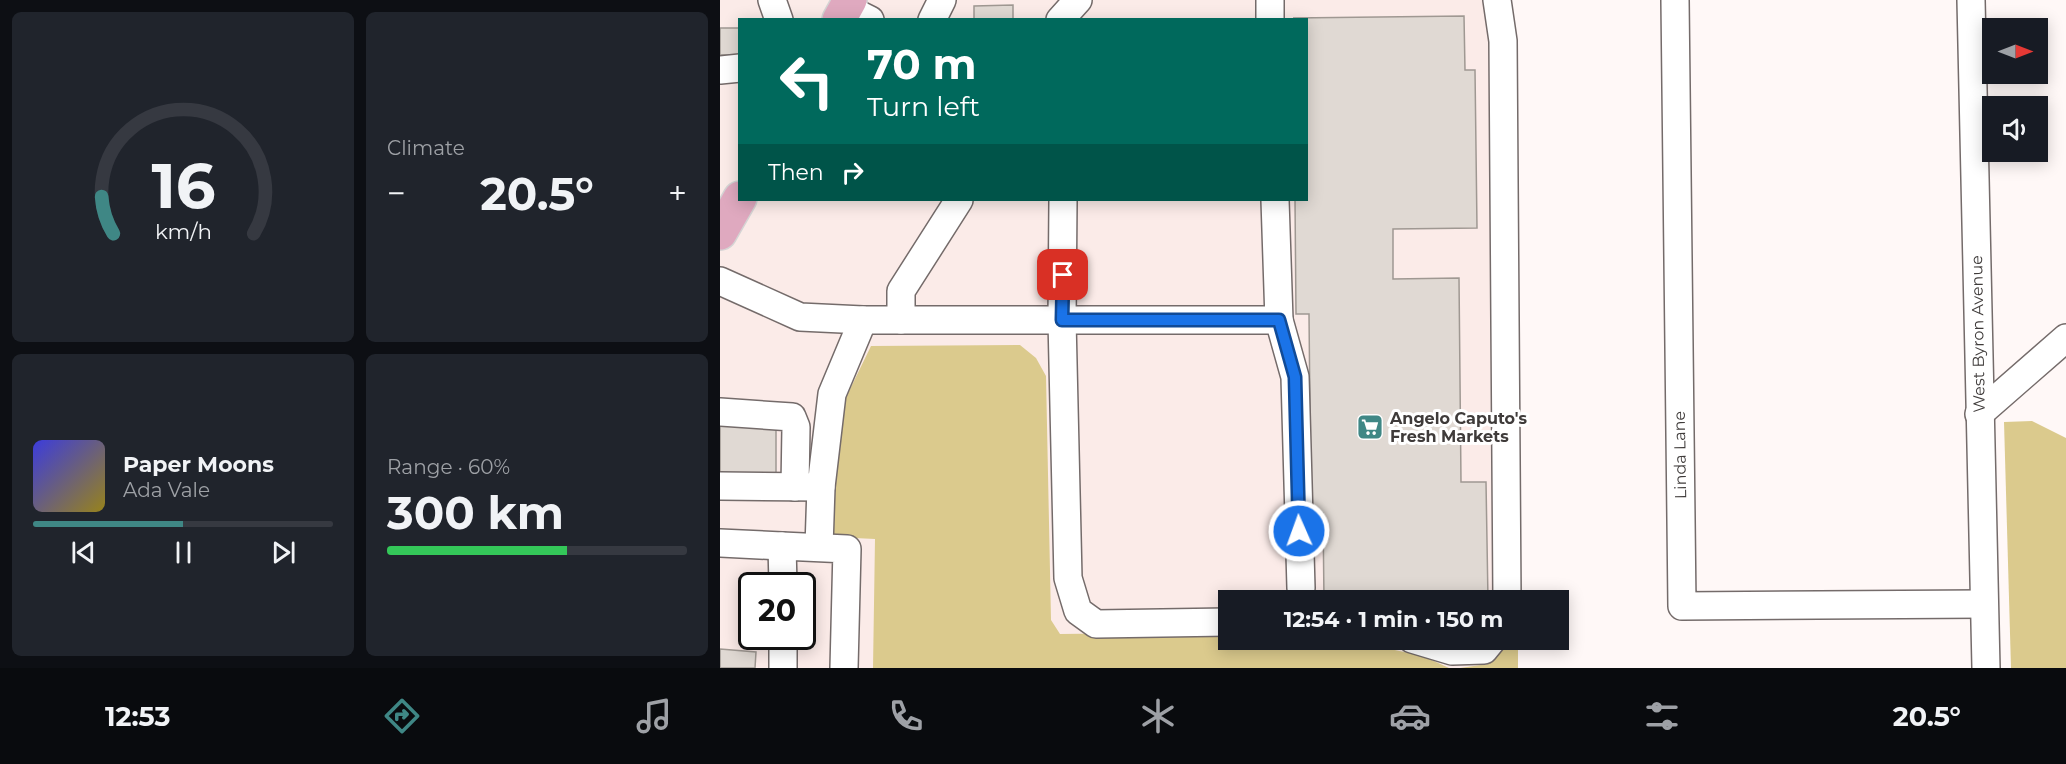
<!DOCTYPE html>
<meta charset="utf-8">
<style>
body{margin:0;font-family:Montserrat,sans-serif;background:#20242c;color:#f1f3f6;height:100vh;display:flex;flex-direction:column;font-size:22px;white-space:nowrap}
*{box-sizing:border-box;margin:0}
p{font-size:20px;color:#9ea1a6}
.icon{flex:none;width:33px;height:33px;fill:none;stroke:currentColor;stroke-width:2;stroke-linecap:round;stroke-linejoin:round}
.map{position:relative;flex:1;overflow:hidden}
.panel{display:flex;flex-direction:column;gap:12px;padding:12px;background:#0d0f14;width:720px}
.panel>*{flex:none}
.hud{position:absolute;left:18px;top:18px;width:570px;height:183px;border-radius:0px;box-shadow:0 3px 15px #0003;background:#00695c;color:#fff;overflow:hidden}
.needle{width:39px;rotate:90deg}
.buttons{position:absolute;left:1262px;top:18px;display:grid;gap:12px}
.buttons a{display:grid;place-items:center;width:66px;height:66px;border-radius:0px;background:#171b24;box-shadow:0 3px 15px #0003;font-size:30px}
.speed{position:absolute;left:18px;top:572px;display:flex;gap:12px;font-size:30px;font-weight:700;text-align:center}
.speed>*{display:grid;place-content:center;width:78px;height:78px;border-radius:50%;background:#171b24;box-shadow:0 3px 15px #0003;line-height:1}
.speed .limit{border:3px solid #111;border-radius:9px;background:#fff;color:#111}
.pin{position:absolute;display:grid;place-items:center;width:51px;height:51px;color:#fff;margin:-26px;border-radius:12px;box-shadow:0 3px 9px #0006}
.me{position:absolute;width:66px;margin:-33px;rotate:358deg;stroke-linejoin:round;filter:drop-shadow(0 0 4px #0008)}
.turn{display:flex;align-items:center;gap:21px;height:126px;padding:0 30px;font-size:27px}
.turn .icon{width:78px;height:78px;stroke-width:2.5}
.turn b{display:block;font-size:42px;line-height:51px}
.then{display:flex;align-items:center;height:57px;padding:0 30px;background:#0003;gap:12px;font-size:22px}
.big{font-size:45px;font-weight:700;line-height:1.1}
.panel .card{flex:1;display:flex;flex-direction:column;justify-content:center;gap:9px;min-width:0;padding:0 21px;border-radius:9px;background:#20242c}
.panel .dial{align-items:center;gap:0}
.dial svg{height:156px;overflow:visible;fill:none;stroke:#363941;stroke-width:7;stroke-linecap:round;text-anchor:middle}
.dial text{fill:#f1f3f6;stroke:none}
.song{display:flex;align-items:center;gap:18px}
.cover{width:72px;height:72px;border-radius:9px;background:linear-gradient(135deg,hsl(240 70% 55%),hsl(50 70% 35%))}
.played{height:6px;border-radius:3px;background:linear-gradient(90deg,#3f8785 50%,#363941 50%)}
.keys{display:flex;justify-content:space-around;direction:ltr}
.heat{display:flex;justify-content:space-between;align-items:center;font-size:33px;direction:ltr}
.charge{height:9px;border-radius:4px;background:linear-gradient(90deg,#34c759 60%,#363941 0)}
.panel .tiles{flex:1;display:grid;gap:12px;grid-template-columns:repeat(2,1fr)}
.trip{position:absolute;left:498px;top:590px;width:351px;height:60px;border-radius:0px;background:#171b24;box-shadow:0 3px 15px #0003;font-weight:700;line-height:60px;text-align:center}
.menu{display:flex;height:96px;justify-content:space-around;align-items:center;background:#090b0e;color:#9ea1a6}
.menu .icon{width:42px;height:42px}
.menu .current{color:#3f8785}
.menu b{font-size:27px;color:#f1f3f6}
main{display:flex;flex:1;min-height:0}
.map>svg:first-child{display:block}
.built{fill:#fbebe8;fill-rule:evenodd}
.green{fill:#dbca8d}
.building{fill:#e0d9d3;stroke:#9f9892;stroke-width:1.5}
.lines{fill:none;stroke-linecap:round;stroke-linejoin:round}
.minor-casing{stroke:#746b6a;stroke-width:30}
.major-casing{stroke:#d5d4d4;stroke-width:36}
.minor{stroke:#fff;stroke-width:27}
.major{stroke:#dfa9bf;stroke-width:33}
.route-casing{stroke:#114b97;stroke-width:15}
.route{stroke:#1a73e8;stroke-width:10}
.labels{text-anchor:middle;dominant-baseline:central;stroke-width:6;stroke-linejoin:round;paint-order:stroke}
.street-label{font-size:16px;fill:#3f3b3a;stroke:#fff}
.poi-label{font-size:16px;font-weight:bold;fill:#3f3b3a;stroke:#fff;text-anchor:start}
</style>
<main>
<section class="panel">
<div class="tiles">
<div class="card dial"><svg viewBox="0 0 100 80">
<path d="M14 69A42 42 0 1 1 86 69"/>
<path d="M14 69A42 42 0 0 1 8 50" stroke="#3f8785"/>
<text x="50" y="56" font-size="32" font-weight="700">16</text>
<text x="50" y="72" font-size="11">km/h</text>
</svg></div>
<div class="card"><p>Climate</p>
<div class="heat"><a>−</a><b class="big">20.5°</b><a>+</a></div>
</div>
<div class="card">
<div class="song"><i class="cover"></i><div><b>Paper Moons</b><p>Ada Vale</p></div></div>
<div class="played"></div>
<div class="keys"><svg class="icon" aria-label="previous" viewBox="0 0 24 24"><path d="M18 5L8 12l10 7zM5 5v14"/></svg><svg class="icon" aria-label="pause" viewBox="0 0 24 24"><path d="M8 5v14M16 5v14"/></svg><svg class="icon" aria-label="next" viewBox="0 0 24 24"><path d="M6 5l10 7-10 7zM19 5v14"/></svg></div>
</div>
<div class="card"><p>Range · 60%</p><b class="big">300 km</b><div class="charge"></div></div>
</div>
</section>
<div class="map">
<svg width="1346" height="668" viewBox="0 0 1346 668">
<rect width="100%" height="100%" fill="#fff8f7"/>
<!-- built -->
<g class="built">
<path d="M0,0H121L110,19L20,20L19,179L0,214Z"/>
<path d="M140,0H792L798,600H508V639H798V668H0V248L28,200H586V20L129,19ZM32,585H82V636H32Z"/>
</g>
<!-- green -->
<g class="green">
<path d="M300,345L316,358L326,376L331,620L340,634L508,632V639H623L703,656L729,668H153L155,539L114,537V422L151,346Z"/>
<path d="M1312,421L1346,438V668H1291L1284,422Z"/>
<path d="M794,639H798V668H740L768,664Z"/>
</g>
<!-- building -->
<g class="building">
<path d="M293,5V20H254V6Z"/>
<path d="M744,16L745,70H755L757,228L673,229V279L739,278L741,482H766L768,600H604L603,513H591L589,314H576L575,200H586V20L573,18Z"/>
<rect x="0" y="28" width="20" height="27"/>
<rect x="0" y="422" width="56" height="52"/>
<path d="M0,649L36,652L35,668H0Z"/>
</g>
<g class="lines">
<defs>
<g id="minor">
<path d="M52,0L59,20"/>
<path d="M550,0V20"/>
<path d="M777,0L783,41L787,600"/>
<path d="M955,0L962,606L1264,604"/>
<path d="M1251,0L1266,668"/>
<path d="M126,8L150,20"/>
<path d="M212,20L222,0"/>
<path d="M340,20L358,0"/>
<path d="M0,70L20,68"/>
<path d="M343,200L342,320L348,578L358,611L376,624L508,622"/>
<path d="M0,281L80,317L143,320H559L555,200"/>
<path d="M181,320V291L239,200"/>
<path d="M559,320L575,377L581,588"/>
<path d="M0,412L72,417L76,427L75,487"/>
<path d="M1259,414L1346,338"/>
<path d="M0,486L101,487L112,394L143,320"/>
<path d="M0,543L62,546"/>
<path d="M99,547L101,487"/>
<path d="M63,585L62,546L127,549L124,668"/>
<path d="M63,636V668"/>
<path d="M692,639L732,651L764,650L773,639"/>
</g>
<g id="major">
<path d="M119,20L130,0"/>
<path d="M0,233L20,198"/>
</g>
</defs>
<!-- minor casing -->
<use href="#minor" class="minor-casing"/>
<!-- major casing -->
<use href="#major" class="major-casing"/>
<!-- minor -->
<use href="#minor" class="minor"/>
<!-- major -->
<use href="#major" class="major"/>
</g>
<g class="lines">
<defs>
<path id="route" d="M343,275L342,320H559L575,377L579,531"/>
</defs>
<!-- route casing -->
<use href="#route" class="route-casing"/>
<!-- route -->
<use href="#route" class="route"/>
</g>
<!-- icons -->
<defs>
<symbol id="supermarket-square" viewBox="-11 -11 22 22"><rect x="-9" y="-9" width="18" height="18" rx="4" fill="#3f8785" stroke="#fff"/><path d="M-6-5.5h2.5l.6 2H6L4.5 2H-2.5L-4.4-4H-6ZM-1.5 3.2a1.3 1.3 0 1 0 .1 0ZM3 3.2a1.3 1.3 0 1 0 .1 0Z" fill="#fff"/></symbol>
</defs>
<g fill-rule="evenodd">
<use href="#supermarket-square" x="635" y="412" width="30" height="30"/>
</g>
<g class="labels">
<!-- street labels -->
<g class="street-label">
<text transform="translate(1258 334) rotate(-91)">West Byron Avenue</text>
<text transform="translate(960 455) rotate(-91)">Linda Lane</text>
</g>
<!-- poi labels -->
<g class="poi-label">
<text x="670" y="418">Angelo Caputo's<tspan x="670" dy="18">Fresh Markets</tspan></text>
</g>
</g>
</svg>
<div class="buttons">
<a><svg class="needle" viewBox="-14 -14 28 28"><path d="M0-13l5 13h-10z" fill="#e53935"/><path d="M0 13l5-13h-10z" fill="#9ea1a6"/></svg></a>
<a><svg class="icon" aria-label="sound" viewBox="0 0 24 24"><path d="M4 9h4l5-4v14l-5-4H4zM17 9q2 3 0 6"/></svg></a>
</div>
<div class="speed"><div class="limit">20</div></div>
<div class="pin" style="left:343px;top:275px;background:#d93025"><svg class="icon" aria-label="arrive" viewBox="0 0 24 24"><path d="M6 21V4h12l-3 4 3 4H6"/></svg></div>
<svg class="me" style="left:579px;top:531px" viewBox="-20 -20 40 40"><circle r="17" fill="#1a73e8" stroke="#fff" stroke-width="3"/><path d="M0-11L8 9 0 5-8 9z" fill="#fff"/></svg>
<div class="trip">12:54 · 1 min · 150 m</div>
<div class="hud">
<div class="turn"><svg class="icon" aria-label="left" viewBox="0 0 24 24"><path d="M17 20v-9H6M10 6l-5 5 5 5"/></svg><div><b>70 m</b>Turn left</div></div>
<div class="then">Then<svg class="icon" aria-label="right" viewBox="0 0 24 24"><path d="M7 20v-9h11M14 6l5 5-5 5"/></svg></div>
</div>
</div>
</main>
<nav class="menu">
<b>12:53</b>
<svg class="icon current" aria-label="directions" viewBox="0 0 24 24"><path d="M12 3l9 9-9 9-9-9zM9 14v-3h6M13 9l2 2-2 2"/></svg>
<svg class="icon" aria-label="music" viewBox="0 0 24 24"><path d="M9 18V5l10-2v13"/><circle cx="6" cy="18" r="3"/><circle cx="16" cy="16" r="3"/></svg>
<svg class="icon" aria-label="phone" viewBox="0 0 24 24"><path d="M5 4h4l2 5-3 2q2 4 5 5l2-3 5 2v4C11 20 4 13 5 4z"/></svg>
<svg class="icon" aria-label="climate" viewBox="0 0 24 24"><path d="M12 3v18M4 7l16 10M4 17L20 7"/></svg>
<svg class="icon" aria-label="car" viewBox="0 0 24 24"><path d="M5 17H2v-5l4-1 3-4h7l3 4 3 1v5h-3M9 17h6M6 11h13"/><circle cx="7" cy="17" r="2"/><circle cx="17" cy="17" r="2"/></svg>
<svg class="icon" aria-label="filters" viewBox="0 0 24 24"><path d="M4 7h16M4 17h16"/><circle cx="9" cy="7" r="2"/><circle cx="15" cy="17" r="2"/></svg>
<b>20.5°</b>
</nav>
